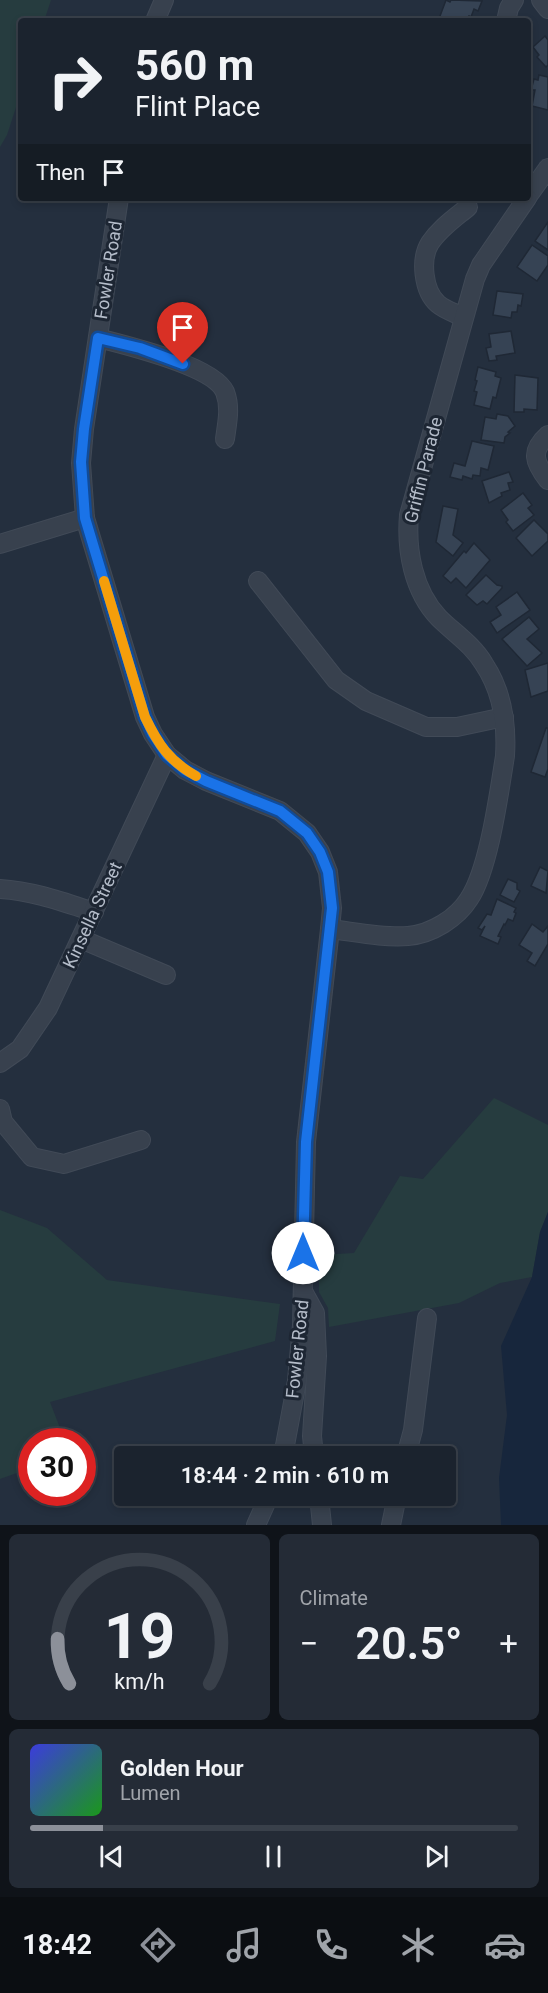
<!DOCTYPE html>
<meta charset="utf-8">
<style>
body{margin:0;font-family:Roboto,sans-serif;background:#242b36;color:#f1f3f6;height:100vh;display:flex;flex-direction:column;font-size:22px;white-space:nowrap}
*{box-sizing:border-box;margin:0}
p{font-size:20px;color:#a0a4aa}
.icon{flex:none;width:33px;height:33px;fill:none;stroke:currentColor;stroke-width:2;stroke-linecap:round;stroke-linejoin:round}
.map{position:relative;height:1525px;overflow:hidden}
.drawer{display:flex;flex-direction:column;gap:9px;padding:9px;background:#0f1319;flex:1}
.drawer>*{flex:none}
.banner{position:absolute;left:18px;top:18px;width:513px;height:183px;border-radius:6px;box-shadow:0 3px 9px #0003,0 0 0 2px #39404a;background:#1b232e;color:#f1f3f6;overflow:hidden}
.speed{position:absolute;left:18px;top:1428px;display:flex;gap:12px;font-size:30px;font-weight:700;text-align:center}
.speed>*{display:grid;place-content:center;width:78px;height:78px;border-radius:50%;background:#1b232e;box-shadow:0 3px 9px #0003,0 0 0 2px #39404a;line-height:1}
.speed .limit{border:9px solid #d22;background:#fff;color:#111}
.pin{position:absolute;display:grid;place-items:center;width:51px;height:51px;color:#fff;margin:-62px -26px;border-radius:50% 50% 50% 0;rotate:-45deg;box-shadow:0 0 6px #0007}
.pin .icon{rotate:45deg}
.me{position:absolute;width:66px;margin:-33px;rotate:0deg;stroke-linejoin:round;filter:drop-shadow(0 0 4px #0008)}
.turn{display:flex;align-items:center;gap:21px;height:126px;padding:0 18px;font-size:27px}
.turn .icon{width:78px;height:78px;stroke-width:2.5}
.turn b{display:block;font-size:42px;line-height:51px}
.then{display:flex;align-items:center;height:57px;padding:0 18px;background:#0003;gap:12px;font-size:22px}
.big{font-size:45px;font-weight:600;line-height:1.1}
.drawer .widget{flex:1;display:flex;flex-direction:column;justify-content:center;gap:9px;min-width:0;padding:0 21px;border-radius:9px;background:#242b36}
.drawer .dial{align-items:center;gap:0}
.dial svg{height:156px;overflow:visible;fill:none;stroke:#39404a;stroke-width:7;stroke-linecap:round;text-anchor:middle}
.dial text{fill:#f1f3f6;stroke:none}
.song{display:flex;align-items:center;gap:18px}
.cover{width:72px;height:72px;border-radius:9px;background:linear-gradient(135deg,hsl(240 70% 55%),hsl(120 70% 35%))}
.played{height:6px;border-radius:3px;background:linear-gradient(90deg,#8c9099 15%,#39404a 15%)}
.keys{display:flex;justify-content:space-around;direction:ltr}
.heat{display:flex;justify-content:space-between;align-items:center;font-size:33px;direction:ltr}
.drawer .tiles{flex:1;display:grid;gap:9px;grid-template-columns:1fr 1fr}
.widget:last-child{grid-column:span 2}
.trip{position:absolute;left:114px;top:1446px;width:342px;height:60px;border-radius:6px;background:#1b232e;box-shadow:0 3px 9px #0003,0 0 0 2px #39404a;font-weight:600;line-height:60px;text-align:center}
.dock{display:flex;height:96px;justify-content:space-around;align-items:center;background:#0b0e12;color:#a0a4aa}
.dock .icon{width:42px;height:42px}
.dock .active{color:#8c9099}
.dock b{font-size:27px;color:#f1f3f6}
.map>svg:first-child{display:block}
.green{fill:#263c3f}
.water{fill:#17263c}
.building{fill:#364354;stroke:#1f2835;stroke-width:1.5}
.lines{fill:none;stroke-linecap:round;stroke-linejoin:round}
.minor-casing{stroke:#414a57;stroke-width:20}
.minor{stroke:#38414e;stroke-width:18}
.route-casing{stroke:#114b97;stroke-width:15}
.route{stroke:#1a73e8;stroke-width:10}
.slow{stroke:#f59e0b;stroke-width:10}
.labels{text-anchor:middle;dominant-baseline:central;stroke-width:6;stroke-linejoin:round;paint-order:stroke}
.street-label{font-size:18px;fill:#b4bcc9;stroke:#1d2633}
</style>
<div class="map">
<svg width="548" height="1525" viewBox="0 0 548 1525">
<rect width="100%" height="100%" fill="#242f3e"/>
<!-- green -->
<g class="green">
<path d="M0,0H51L44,21H21V92L7,135L0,147Z"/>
<path d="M494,1098L548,1125V1212L540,1232L532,1277L500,1283L459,1303L329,1327L328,1308L319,1292V1255L354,1253L400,1176L423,1179Z"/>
<path d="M0,1210L47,1228L107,1280L280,1304L275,1341L50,1402L65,1441L32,1442L31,1468L0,1479Z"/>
</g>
<!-- water -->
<path class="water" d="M548,1212V1525H501L499,1478L507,1415L501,1346L532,1277L540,1232Z"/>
<!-- building -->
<g class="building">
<path d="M446,0L450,2L451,0L482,1L478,11L474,9L471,17L469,16L465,20L454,21L440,16Z"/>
<path d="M545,36L548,40V65L546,67L537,57L539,55L533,47Z"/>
<path d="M539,75L548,77V110L532,106L535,90H531L534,79L538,80Z"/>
<path d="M548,222V250L535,241Z"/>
<path d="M532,245L548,256V265L537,281L517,267Z"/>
<path d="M497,291L523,294L521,306L518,305L517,312H512L511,318L493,315Z"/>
<path d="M511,331L515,353L496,356L497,360L489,361L486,348L491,347L489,334Z"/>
<path d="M478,367L496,372L495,376L501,378L496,398L493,397L490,409L474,405L477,392L474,391L477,381L475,380Z"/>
<path d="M515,375L538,378L537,410L524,409V412H514Z"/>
<path d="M497,414L508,416L515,426L508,432L510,433L505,437L504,443L481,440L485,417L496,419Z"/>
<path d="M472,441L494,446L488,470L481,468L480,476L473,475L472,479L463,476L462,480L450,477L454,463L465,466Z"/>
<path d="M509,472L513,482L508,483L510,490L501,493L502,496L489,503L482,481Z"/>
<path d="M523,493L532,505L528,508L534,515L513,531L506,522L508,520L501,510Z"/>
<path d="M443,506L458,509L453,535L463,543L453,556L436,542Z"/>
<path d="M534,520L548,534V541L532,556L516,538Z"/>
<path d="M474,543L490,560L466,588L456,578L451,583L443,576L464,551L466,553Z"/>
<path d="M486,575L497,585L502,586V588L487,604L483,601L477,605L466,595Z"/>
<path d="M517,592L530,610L497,633L490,622L501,615L496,607Z"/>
<path d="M529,617L539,629L527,639L542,653L527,666L502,639Z"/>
<path d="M548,663V691L531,697L525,670Z"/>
<path d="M546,728H548V769L545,777L531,772Z"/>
<path d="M540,867L548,871L546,893L531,886Z"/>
<path d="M508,879L517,883V889L520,891L514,902L500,895Z"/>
<path d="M497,899L516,908L514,912L516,913L513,921L508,919L505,925L504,924L498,936L501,937L498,944L480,936L485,926L482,930L478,928L487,914L491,915Z"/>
<path d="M532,924L543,932L548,926V944L535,966L527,961L532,953L519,945Z"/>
</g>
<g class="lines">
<defs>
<g id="minor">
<path d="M541,0L548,9"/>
<path d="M155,21L164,0"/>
<path d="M506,21L509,8L514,0"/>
<path d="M528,196L548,168"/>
<path d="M119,198L84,429L81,463L85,518L145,717L153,734L167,755L185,770L206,781L280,811L307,833L320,852L328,872L332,908L330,929L306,1142L302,1325L297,1381L283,1456"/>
<path d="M463,317C455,313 445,310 438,304C423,291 420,259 430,243C440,228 455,218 468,207"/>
<path d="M98,338C125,345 214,366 225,392C231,408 227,423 225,439"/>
<path d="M548,435C530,451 534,462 548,480"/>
<path d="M0,544L85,518"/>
<path d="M258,581L336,680L366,701L426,727H457L504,717"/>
<path d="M0,889C33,891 63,902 94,912"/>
<path d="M330,929C355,932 383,938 408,936C432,934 457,918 469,899C489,869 499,793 505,756C507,724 502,691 484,664C473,645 454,633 439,618C413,591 406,550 409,515L475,279L481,265L527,198"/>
<path d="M81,939L166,975"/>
<path d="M0,1063L20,1049L48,1008L167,755"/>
<path d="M0,1109L3,1122L32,1157L64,1164L141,1140"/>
<path d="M304,1293L315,1313L317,1356L312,1436L314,1456"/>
<path d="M406,1456L413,1430L427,1318"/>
<path d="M319,1496L322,1525"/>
<path d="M256,1525L269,1496"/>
<path d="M391,1525L397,1496"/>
</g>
</defs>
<!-- minor casing -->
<use href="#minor" class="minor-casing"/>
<!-- minor -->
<use href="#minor" class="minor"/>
</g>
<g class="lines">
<defs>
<path id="route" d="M183,364L140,348L98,338L84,429L81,462L85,518L145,717L153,734L167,755L185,770L206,781L280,811L307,833L320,852L328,872L332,908L306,1142L303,1253"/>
</defs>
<!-- route casing -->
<use href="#route" class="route-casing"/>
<!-- route -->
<use href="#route" class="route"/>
<!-- slow -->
<path class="slow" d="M104,581L145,717C158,744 169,761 196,776"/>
</g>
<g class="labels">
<!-- street labels -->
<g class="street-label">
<text transform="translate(108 270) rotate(-81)">Fowler Road</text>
<text transform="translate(423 470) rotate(-76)">Griffin Parade</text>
<text transform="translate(92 915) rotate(-65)">Kinsella Street</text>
<text transform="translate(297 1349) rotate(-84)">Fowler Road</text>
</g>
</g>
</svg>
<div class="speed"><div class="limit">30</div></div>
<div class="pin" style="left:183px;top:364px;background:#d93025"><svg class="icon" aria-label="arrive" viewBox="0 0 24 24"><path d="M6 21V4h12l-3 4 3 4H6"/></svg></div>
<svg class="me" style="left:303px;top:1253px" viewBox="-20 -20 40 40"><circle r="19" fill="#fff"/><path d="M0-13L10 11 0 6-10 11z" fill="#1a73e8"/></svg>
<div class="trip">18:44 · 2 min · 610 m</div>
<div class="banner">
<div class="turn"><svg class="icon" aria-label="right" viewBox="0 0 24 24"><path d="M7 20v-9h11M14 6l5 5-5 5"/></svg><div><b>560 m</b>Flint Place</div></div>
<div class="then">Then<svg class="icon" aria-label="arrive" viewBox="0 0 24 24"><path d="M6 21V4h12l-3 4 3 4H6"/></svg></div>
</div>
</div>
<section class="drawer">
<div class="tiles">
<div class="widget dial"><svg viewBox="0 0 100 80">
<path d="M14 69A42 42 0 1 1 86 69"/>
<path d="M14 69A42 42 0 0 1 8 46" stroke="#8c9099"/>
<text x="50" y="56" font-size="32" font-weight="700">19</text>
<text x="50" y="72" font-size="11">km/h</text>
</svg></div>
<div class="widget"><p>Climate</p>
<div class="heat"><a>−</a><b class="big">20.5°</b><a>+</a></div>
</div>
<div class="widget">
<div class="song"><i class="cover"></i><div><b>Golden Hour</b><p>Lumen</p></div></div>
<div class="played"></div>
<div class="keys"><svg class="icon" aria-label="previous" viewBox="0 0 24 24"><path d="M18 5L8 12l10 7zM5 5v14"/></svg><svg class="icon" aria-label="pause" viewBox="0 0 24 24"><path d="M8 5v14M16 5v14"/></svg><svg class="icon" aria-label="next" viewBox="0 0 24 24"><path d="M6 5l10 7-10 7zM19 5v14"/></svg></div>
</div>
</div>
</section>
<nav class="dock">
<b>18:42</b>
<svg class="icon active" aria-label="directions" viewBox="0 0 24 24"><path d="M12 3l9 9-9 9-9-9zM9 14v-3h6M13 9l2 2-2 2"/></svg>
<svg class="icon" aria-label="music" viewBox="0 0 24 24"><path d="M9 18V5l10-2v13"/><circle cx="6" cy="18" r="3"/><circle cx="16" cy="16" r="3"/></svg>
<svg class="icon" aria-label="phone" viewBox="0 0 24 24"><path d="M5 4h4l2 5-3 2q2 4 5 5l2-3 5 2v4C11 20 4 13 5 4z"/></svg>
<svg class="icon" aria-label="climate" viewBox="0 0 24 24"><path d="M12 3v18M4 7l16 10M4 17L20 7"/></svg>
<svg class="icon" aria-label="car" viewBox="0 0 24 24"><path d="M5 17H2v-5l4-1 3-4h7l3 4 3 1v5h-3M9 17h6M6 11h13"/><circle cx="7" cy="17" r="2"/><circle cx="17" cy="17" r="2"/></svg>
</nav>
